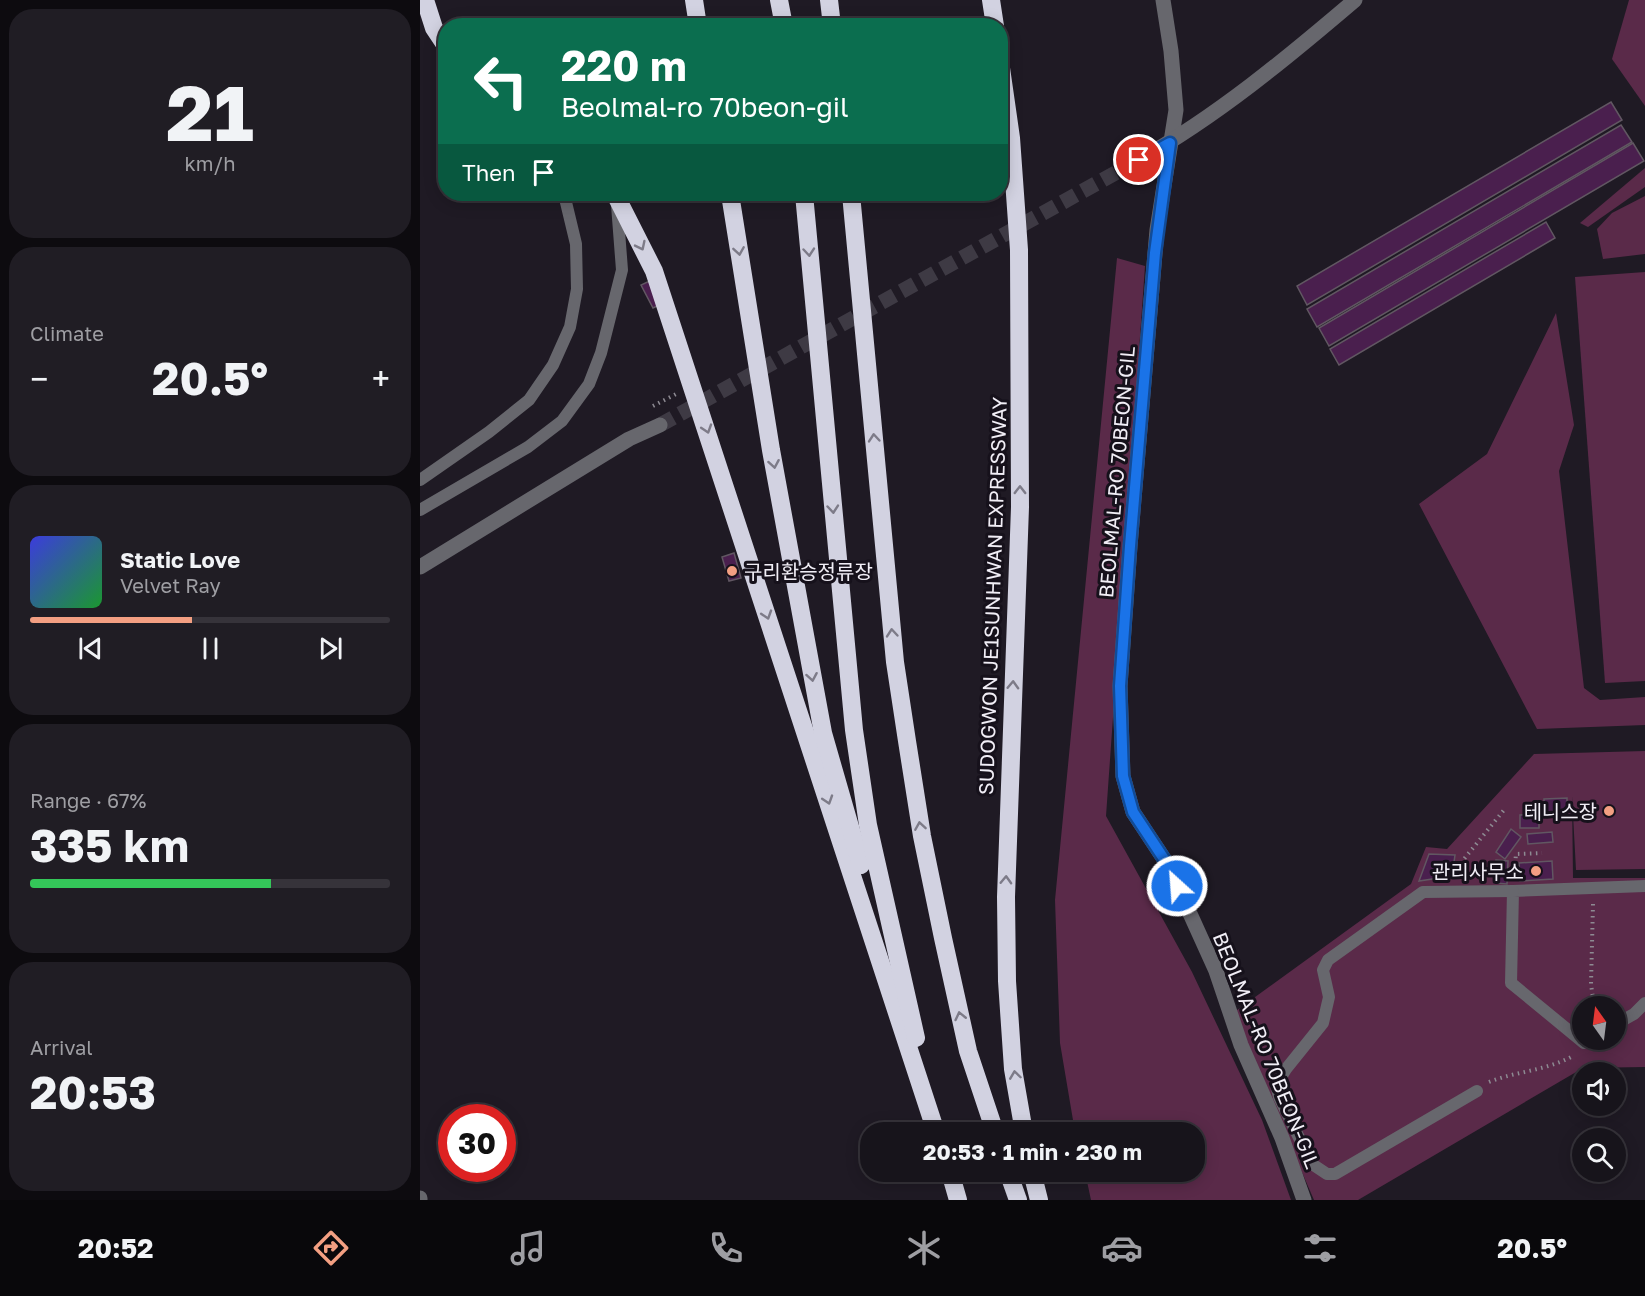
<!DOCTYPE html>
<meta charset="utf-8">
<style>
body{margin:0;font-family:"Golos Text","Noto Sans KR",sans-serif;background:#201d24;color:#f1f3f6;height:100vh;display:flex;flex-direction:column;font-size:22px;white-space:nowrap}
*{box-sizing:border-box;margin:0}
p{font-size:20px;color:#9e9ea3}
.icon{flex:none;width:33px;height:33px;fill:none;stroke:currentColor;stroke-width:2;stroke-linecap:round;stroke-linejoin:round}
.map{position:relative;flex:1;overflow:hidden}
.details{display:flex;flex-direction:column;gap:9px;padding:9px;background:#0d0b0f;width:420px}
.details>*{flex:none}
.banner{position:absolute;left:18px;top:18px;width:570px;height:183px;border-radius:24px;box-shadow:0 3px 15px #0003,0 0 0 2px #36333a;background:#0b6e4f;color:#fff;overflow:hidden}
.needle{width:39px;rotate:346deg}
.fabs{position:absolute;left:1152px;top:996px;display:grid;gap:12px}
.fabs a{display:grid;place-items:center;width:54px;height:54px;border-radius:50%;background:#17141b;box-shadow:0 3px 15px #0003,0 0 0 2px #36333a;font-size:30px}
.speed{position:absolute;left:18px;top:1104px;display:flex;gap:12px;font-size:30px;font-weight:700;text-align:center}
.speed>*{display:grid;place-content:center;width:78px;height:78px;border-radius:50%;background:#17141b;box-shadow:0 3px 15px #0003,0 0 0 2px #36333a;line-height:1}
.speed .limit{border:9px solid #d22;background:#fff;color:#111}
.pin{position:absolute;display:grid;place-items:center;width:51px;height:51px;color:#fff;margin:-26px;border:3px solid #fff;border-radius:50%;box-shadow:0 2px 6px #0007}
.me{position:absolute;width:66px;margin:-33px;rotate:334deg;stroke-linejoin:round;filter:drop-shadow(0 0 4px #0008)}
.turn{display:flex;align-items:center;gap:21px;height:126px;padding:0 24px;font-size:27px}
.turn .icon{width:78px;height:78px;stroke-width:2.5}
.turn b{display:block;font-size:42px;line-height:51px}
.then{display:flex;align-items:center;height:57px;padding:0 24px;background:#0003;gap:12px;font-size:22px}
.big{font-size:45px;font-weight:700;line-height:1.1}
.details .card{flex:1;display:flex;flex-direction:column;justify-content:center;gap:9px;min-width:0;padding:0 21px;border-radius:24px;background:#201d24}
.details .dial{align-items:center;gap:0}
.dial b{font-size:78px;line-height:1}
.song{display:flex;align-items:center;gap:18px}
.cover{width:72px;height:72px;border-radius:9px;background:linear-gradient(135deg,hsl(240 70% 55%),hsl(130 70% 35%))}
.played{height:6px;border-radius:3px;background:linear-gradient(90deg,#f39f82 45%,#36333a 45%)}
.keys{display:flex;justify-content:space-around;direction:ltr}
.heat{display:flex;justify-content:space-between;align-items:center;font-size:33px;direction:ltr}
.charge{height:9px;border-radius:4px;background:linear-gradient(90deg,#34c759 67%,#36333a 0)}
.trip{position:absolute;left:440px;top:1122px;width:345px;height:60px;border-radius:24px;background:#17141b;box-shadow:0 3px 15px #0003,0 0 0 2px #36333a;font-weight:700;line-height:60px;text-align:center}
.menu{display:flex;height:96px;justify-content:space-around;align-items:center;background:#09080b;color:#9e9ea3}
.menu .icon{width:42px;height:42px}
.menu .active{color:#f39f82}
.menu b{font-size:27px;color:#f1f3f6}
main{display:flex;flex:1;min-height:0}
.map>svg:first-child{display:block}
.green{fill:#5a2a49;fill-rule:evenodd}
.building{fill:#4a1f4e;stroke:#615762;stroke-width:1.5}
.lines{fill:none;stroke-linecap:round;stroke-linejoin:round}
.street-tunnel{stroke:#3e3a44;stroke-width:15;stroke-dasharray:15 8;stroke-linecap:butt}
.path{stroke:#8d8a92;stroke-width:4;stroke-dasharray:1.5 4.5;stroke-linecap:butt}
.lane{stroke:#67676d;stroke-width:12}
.street{stroke:#67676d;stroke-width:15}
.highway{stroke:#d2d2e1;stroke-width:18}
.oneway{stroke:#7d7b88}
.route-casing{stroke:#114b97;stroke-width:15}
.route{stroke:#1a73e8;stroke-width:10}
.poi-dot{fill:#f39f82;stroke:#16111b;stroke-width:2}
.labels{text-anchor:middle;dominant-baseline:central;stroke-width:6;stroke-linejoin:round;paint-order:stroke}
.street-label{font-size:20px;fill:#f1eef6;stroke:#16111b}
.poi-label{font-size:20px;fill:#f1eef6;stroke:#16111b;text-anchor:end}
</style>
<main>
<section class="details">
<div class="card dial"><b>21</b><p>km/h</p></div>
<div class="card"><p>Climate</p>
<div class="heat"><a>−</a><b class="big">20.5°</b><a>+</a></div>
</div>
<div class="card">
<div class="song"><i class="cover"></i><div><b>Static Love</b><p>Velvet Ray</p></div></div>
<div class="played"></div>
<div class="keys"><svg class="icon" aria-label="previous" viewBox="0 0 24 24"><path d="M18 5L8 12l10 7zM5 5v14"/></svg><svg class="icon" aria-label="pause" viewBox="0 0 24 24"><path d="M8 5v14M16 5v14"/></svg><svg class="icon" aria-label="next" viewBox="0 0 24 24"><path d="M6 5l10 7-10 7zM19 5v14"/></svg></div>
</div>
<div class="card"><p>Range · 67%</p><b class="big">335 km</b><div class="charge"></div></div>
<div class="card"><p>Arrival</p><b class="big">20:53</b></div>
</section>
<div class="map">
<svg width="1225" height="1200" viewBox="0 0 1225 1200">
<rect width="100%" height="100%" fill="#1f1a24"/>
<!-- green -->
<g class="green">
<path d="M1209,0H1225V106L1192,59Z"/>
<path d="M1225,168V187L1168,227L1160,223Z"/>
<path d="M1225,196V254L1183,259L1177,229L1192,213Z"/>
<path d="M697,258L725,266L686,816L772,972L842,1120L871,1200H671L665,1172H774V1132H655L640,1043L635,900Z"/>
<path d="M1225,272V681L1185,683L1155,277Z"/>
<path d="M1136,313L1154,425L1139,471L1164,688L1180,700L1225,697V725L1117,729L999,504L1067,454Z"/>
<path d="M1225,751V869L1156,870L1152,796L1153,878H1225V1067L1163,1068L938,1200H894L813,1013L991,884L1006,847L1027,849L1114,754ZM1162,1006H1196V1040H1162Z"/>
</g>
<!-- building -->
<g class="building">
<path d="M1191,102L1202,120L887,305L877,286Z"/>
<path d="M1201,125L1212,142L897,327L887,309Z"/>
<path d="M1213,143L1224,161L909,346L899,328Z"/>
<path d="M1126,222L1135,238L919,365L910,349Z"/>
<path d="M238,277L250,300L233,308L221,285Z"/>
<path d="M314,553L321,578L309,581L302,557Z"/>
<path d="M1147,798V811L1124,812V799Z"/>
<path d="M1119,814V828H1100V815Z"/>
<path d="M1091,829L1101,837L1085,859L1076,852Z"/>
<path d="M1132,832L1133,842L1108,844L1107,834Z"/>
<path d="M1009,854L1035,855L1032,876L999,881Z"/>
<path d="M1076,860L1088,861L1087,884L1075,883Z"/>
<path d="M1132,861L1133,879L1100,881L1099,863Z"/>
</g>
<g class="lines">
<!-- street-tunnel -->
<path class="street-tunnel" d="M240,425L719,160"/>
<!-- path -->
<g class="path">
<path d="M233,406L256,394"/>
<path d="M1041,876L1044,859L1084,810"/>
<path d="M1094,876L1096,854L1122,853"/>
<path d="M1173,904L1171,984L1174,1006"/>
<path d="M1069,1082C1097,1071 1125,1071 1153,1056"/>
</g>
<!-- lane -->
<g class="lane">
<path d="M0,480L69,432L109,400L133,365L150,327L157,289L156,244L144,194"/>
<path d="M0,510L108,447L142,421L169,384L181,353L202,270L197,205"/>
<path d="M1196,1024L1214,1014L1225,1003"/>
<path d="M1170,1040L1164,1043L1091,983L1093,891L1225,886"/>
<path d="M1057,1091L915,1174H907L892,1164L859,1097L856,1085L866,1069L903,1023L909,997L903,970L908,960L1003,892L1093,891"/>
</g>
<!-- street -->
<g class="street">
<path d="M743,0L751,51L756,110L737,230L710,546L700,686L703,776L713,812L748,865L796,971L821,1045L862,1138L884,1200"/>
<path d="M719,160C797,116 867,58 935,0"/>
<path d="M0,567L209,439L240,425"/>
<path d="M0,1198V1200"/>
</g>
<!-- highway -->
<g class="highway">
<path d="M5,0L14,28L26,46"/>
<path d="M274,0L278,26"/>
<path d="M359,0L364,26"/>
<path d="M409,0L412,26"/>
<path d="M571,0L575,26"/>
<path d="M580,61L591,138L599,250L600,507L586,897L587,981L593,1069L604,1132"/>
<path d="M195,194L234,271L516,1132"/>
<path d="M310,194L351,450L403,733L441,865"/>
<path d="M384,194L434,730L448,825L496,1038"/>
<path d="M431,194L475,662L487,741L502,836L523,938L548,1051L575,1132"/>
<path d="M530,1172L538,1200"/>
<path d="M588,1172L598,1200"/>
<path d="M612,1172L619,1200"/>
</g>
</g>
<!-- one-way arrows -->
<defs><path id="oneway-chevron" d="M-2-3.5L2.5 0L-2 3.5" fill="none" stroke-width="1.6" stroke-linecap="round" stroke-linejoin="round" transform="scale(1.5)"/></defs>
<g class="oneway">
<use href="#oneway-chevron" transform="translate(221 246) rotate(64)"/>
<use href="#oneway-chevron" transform="translate(319 251) rotate(81)"/>
<use href="#oneway-chevron" transform="translate(389 252) rotate(85)"/>
<use href="#oneway-chevron" transform="translate(287 429) rotate(72)"/>
<use href="#oneway-chevron" transform="translate(454 438) rotate(-95)"/>
<use href="#oneway-chevron" transform="translate(354 464) rotate(80)"/>
<use href="#oneway-chevron" transform="translate(600 490) rotate(-90)"/>
<use href="#oneway-chevron" transform="translate(413 509) rotate(85)"/>
<use href="#oneway-chevron" transform="translate(347 615) rotate(72)"/>
<use href="#oneway-chevron" transform="translate(472 633) rotate(-95)"/>
<use href="#oneway-chevron" transform="translate(392 677) rotate(80)"/>
<use href="#oneway-chevron" transform="translate(593 685) rotate(-88)"/>
<use href="#oneway-chevron" transform="translate(408 800) rotate(72)"/>
<use href="#oneway-chevron" transform="translate(500 826) rotate(-99)"/>
<use href="#oneway-chevron" transform="translate(586 880) rotate(-88)"/>
<use href="#oneway-chevron" transform="translate(540 1016) rotate(-103)"/>
<use href="#oneway-chevron" transform="translate(595 1075) rotate(-98)"/>
</g>
<g class="lines">
<defs>
<path id="route" d="M719,160L750,143L735,253L710,546L700,686L703,776L713,812L748,865L757,886"/>
</defs>
<!-- route casing -->
<use href="#route" class="route-casing"/>
<!-- route -->
<use href="#route" class="route"/>
</g>
<!-- markers -->
<g class="poi-dot">
<circle cx="312" cy="571" r="6"/>
<circle cx="1189" cy="811" r="6"/>
<circle cx="1116" cy="871" r="6"/>
</g>
<g class="labels">
<!-- street labels -->
<g class="street-label">
<text transform="translate(696 472) rotate(-85)">BEOLMAL-RO 70BEON-GIL</text>
<text transform="translate(572 596) rotate(-88)">SUDOGWON JE1SUNHWAN EXPRESSWAY</text>
<text transform="translate(847 1050) rotate(68)">BEOLMAL-RO 70BEON-GIL</text>
</g>
<!-- poi labels -->
<g class="poi-label">
<text x="324" y="571" text-anchor="start">구리환승정류장</text>
<text x="1177" y="811">테니스장</text>
<text x="1104" y="871">관리사무소</text>
</g>
</g>
</svg>
<div class="fabs">
<a><svg class="needle" viewBox="-14 -14 28 28"><path d="M0-13l5 13h-10z" fill="#e53935"/><path d="M0 13l5-13h-10z" fill="#9e9ea3"/></svg></a>
<a><svg class="icon" aria-label="sound" viewBox="0 0 24 24"><path d="M4 9h4l5-4v14l-5-4H4zM17 9q2 3 0 6"/></svg></a>
<a><svg class="icon" aria-label="search" viewBox="0 0 24 24"><circle cx="10" cy="10" r="6"/><path d="M15 15l6 6"/></svg></a>
</div>
<div class="speed"><div class="limit">30</div></div>
<div class="pin" style="left:719px;top:160px;background:#d93025"><svg class="icon" aria-label="arrive" viewBox="0 0 24 24"><path d="M6 21V4h12l-3 4 3 4H6"/></svg></div>
<svg class="me" style="left:757px;top:886px" viewBox="-20 -20 40 40"><circle r="17" fill="#1a73e8" stroke="#fff" stroke-width="3"/><path d="M0-11L8 9 0 5-8 9z" fill="#fff"/></svg>
<div class="trip">20:53 · 1 min · 230 m</div>
<div class="banner">
<div class="turn"><svg class="icon" aria-label="left" viewBox="0 0 24 24"><path d="M17 20v-9H6M10 6l-5 5 5 5"/></svg><div><b>220 m</b>Beolmal-ro 70beon-gil</div></div>
<div class="then">Then<svg class="icon" aria-label="arrive" viewBox="0 0 24 24"><path d="M6 21V4h12l-3 4 3 4H6"/></svg></div>
</div>
</div>
</main>
<nav class="menu">
<b>20:52</b>
<svg class="icon active" aria-label="directions" viewBox="0 0 24 24"><path d="M12 3l9 9-9 9-9-9zM9 14v-3h6M13 9l2 2-2 2"/></svg>
<svg class="icon" aria-label="music" viewBox="0 0 24 24"><path d="M9 18V5l10-2v13"/><circle cx="6" cy="18" r="3"/><circle cx="16" cy="16" r="3"/></svg>
<svg class="icon" aria-label="phone" viewBox="0 0 24 24"><path d="M5 4h4l2 5-3 2q2 4 5 5l2-3 5 2v4C11 20 4 13 5 4z"/></svg>
<svg class="icon" aria-label="climate" viewBox="0 0 24 24"><path d="M12 3v18M4 7l16 10M4 17L20 7"/></svg>
<svg class="icon" aria-label="car" viewBox="0 0 24 24"><path d="M5 17H2v-5l4-1 3-4h7l3 4 3 1v5h-3M9 17h6M6 11h13"/><circle cx="7" cy="17" r="2"/><circle cx="17" cy="17" r="2"/></svg>
<svg class="icon" aria-label="filters" viewBox="0 0 24 24"><path d="M4 7h16M4 17h16"/><circle cx="9" cy="7" r="2"/><circle cx="15" cy="17" r="2"/></svg>
<b>20.5°</b>
</nav>
